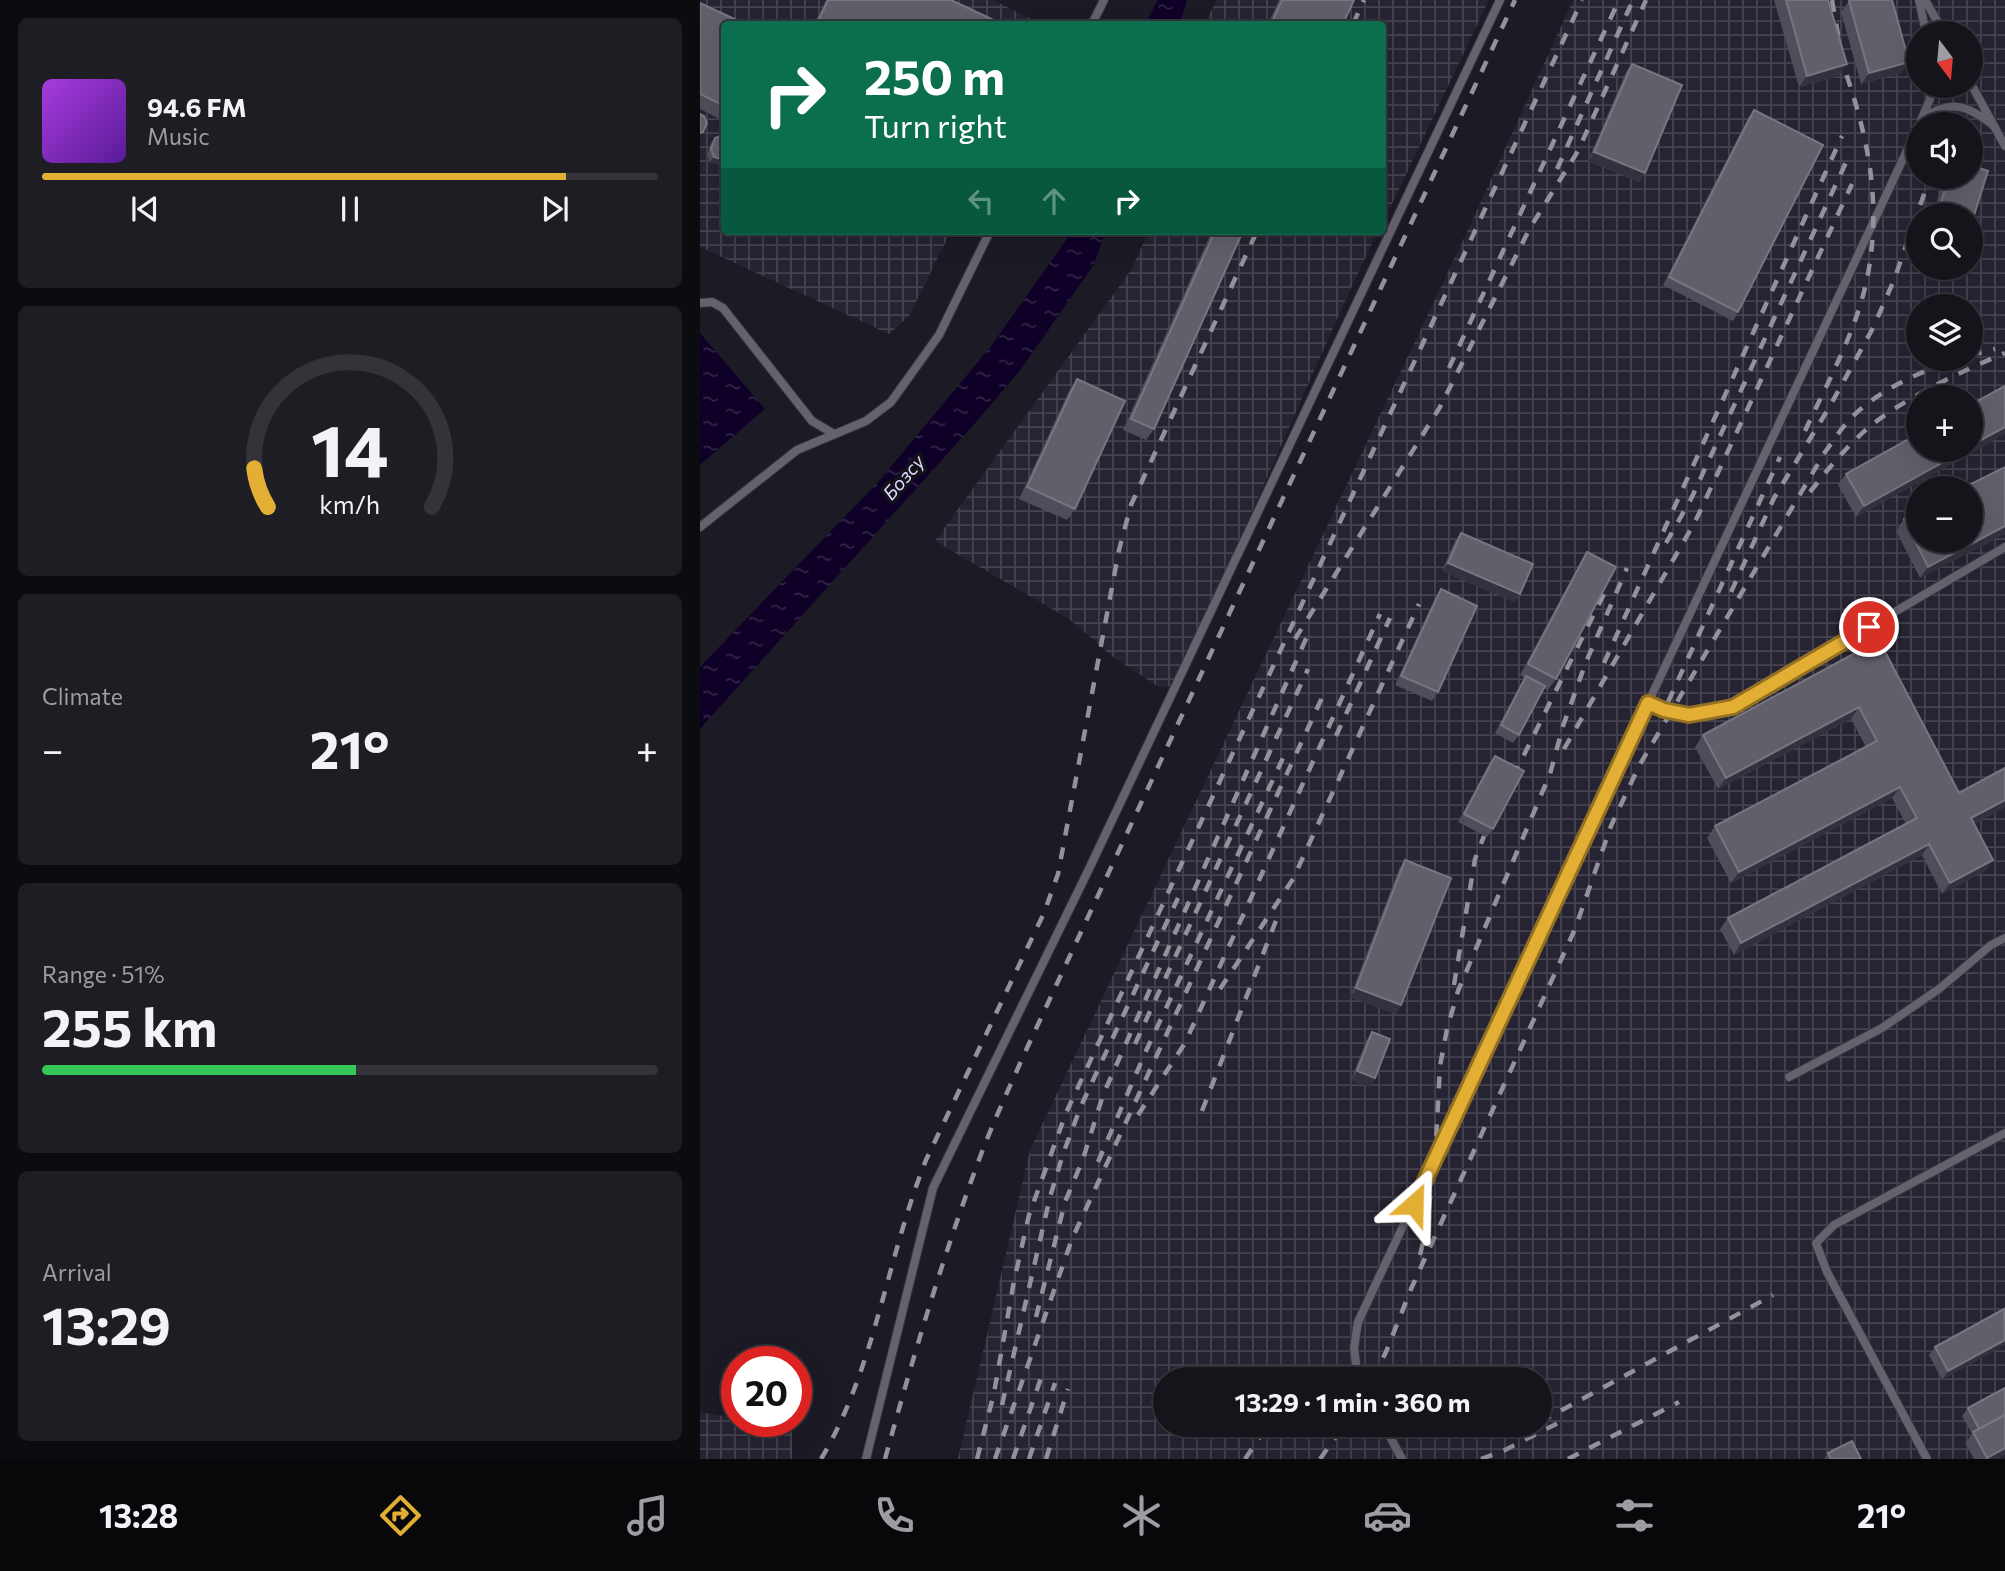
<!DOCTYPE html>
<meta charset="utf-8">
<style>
body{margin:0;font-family:Commissioner,sans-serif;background:#1e1d24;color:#f1f3f6;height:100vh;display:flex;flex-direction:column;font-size:26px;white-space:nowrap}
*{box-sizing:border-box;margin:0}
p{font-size:23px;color:#9d9ea3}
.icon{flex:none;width:38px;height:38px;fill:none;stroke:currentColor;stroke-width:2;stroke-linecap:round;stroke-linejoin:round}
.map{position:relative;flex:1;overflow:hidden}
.panel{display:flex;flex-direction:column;gap:18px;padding:18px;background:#0c0b0f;width:700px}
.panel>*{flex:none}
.banner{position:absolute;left:21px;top:21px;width:665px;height:214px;border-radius:7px;box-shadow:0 7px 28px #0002,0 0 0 2px #34333a;background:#0b6e4f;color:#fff;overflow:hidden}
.needle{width:46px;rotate:164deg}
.fabs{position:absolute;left:1206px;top:21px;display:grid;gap:14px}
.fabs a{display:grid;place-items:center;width:77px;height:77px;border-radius:50%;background:#15141b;box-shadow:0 7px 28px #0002,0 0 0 2px #34333a;font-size:35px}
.speed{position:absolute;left:21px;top:1346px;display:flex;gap:14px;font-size:35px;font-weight:700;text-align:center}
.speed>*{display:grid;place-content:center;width:91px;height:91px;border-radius:50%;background:#15141b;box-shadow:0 7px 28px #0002,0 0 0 2px #34333a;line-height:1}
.speed .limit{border:10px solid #d22;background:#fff;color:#111}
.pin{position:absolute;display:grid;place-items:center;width:60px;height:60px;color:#fff;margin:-30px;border:4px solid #fff;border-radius:50%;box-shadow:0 2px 7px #0007}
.me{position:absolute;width:77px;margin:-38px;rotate:25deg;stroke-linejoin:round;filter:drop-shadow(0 0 5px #0008)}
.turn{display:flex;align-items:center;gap:24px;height:147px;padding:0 28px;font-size:32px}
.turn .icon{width:91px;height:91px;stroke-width:2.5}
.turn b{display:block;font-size:49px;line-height:60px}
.lanes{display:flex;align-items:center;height:66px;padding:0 28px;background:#0003;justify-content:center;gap:35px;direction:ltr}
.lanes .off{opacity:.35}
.big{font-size:52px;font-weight:700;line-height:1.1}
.panel .widget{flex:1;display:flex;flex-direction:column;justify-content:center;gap:10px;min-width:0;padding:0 24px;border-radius:10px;background:#1e1d24}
.panel .dial{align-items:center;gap:0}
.dial svg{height:182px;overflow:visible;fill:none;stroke:#34333a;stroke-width:7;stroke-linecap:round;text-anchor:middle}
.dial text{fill:#f1f3f6;stroke:none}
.song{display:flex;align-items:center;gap:21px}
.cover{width:84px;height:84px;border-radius:10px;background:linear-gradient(135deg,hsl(280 70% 55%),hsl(270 70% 35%))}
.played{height:7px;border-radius:4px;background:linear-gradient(90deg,#e3ae34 85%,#34333a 85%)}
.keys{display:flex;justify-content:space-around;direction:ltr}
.heat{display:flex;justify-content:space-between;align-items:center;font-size:38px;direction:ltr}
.charge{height:10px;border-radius:5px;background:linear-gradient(90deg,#34c759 51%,#34333a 0)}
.trip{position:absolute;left:453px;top:1367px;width:399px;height:70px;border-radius:35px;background:#15141b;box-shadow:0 7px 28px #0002,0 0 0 2px #34333a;font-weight:700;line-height:70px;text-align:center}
.dock{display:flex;height:112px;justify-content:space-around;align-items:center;background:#08080b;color:#9d9ea3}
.dock .icon{width:49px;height:49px}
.dock .selected{color:#e3ae34}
.dock b{font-size:32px;color:#f1f3f6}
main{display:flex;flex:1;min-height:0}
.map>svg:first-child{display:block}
.industrial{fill:url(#industrial-grid);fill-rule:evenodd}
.water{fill:url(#water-ripples)}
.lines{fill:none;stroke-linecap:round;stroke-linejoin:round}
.lane-casing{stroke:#36343c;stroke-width:10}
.lane{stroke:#65626e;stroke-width:8}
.rail{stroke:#93929a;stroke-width:4.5;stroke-dasharray:12 12;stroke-linecap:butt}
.wall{fill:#4f4d59}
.shaded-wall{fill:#33313d}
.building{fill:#615f6a;stroke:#777680;stroke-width:2}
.route-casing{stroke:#947122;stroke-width:18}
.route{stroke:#e3ae34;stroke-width:12}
.labels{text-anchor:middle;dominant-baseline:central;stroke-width:7;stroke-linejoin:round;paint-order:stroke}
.water-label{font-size:19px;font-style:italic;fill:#e0d9ff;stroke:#13111a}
</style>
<main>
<section class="panel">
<div class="widget">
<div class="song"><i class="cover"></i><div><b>94.6 FM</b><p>Music</p></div></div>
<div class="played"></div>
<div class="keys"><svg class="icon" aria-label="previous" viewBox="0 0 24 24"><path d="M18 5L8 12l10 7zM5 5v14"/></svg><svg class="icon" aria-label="pause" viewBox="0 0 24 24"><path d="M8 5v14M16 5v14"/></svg><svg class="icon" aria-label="next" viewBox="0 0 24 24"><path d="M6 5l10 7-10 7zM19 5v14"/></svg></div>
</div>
<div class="widget dial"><svg viewBox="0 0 100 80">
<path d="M14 69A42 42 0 1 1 86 69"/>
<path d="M14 69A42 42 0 0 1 8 52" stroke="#e3ae34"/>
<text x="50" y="56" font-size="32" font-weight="700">14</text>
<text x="50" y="72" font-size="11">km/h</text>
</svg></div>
<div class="widget"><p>Climate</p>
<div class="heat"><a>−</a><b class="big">21°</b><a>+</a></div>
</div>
<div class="widget"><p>Range · 51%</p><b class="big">255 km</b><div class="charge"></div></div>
<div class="widget"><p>Arrival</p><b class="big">13:29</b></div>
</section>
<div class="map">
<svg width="1305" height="1459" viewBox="0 0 1305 1459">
<defs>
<pattern id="industrial-grid" width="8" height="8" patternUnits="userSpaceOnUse" patternTransform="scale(1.75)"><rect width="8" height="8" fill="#262332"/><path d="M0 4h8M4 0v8" fill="none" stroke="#464350"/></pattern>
<pattern id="water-ripples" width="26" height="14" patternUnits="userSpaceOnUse" patternTransform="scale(1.75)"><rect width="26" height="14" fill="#0f0028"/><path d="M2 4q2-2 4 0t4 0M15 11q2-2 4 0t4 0" fill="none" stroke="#322648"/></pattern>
</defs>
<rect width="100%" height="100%" fill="#1c1a24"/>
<!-- industrial -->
<g class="industrial">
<path d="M0,0H293L342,24H24V231H251L209,316L189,334L0,247Z"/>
<path d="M517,0H789L683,223L682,24H504Z"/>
<path d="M873,0H1305V1459H258L330,1150L766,234ZM1218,33H1270V86H1218ZM1218,124H1270V177H1218ZM1218,215H1270V268H1218ZM1218,306H1270V359H1218ZM1218,397H1270V450H1218ZM1218,488H1270V541H1218ZM466,1379H840V1424H466Z"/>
<path d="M449,231H678L645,301L475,686L459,687L413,657L369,619L235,541L431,270Z"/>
<path d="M0,1412L37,1418V1421H92V1459H0Z"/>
</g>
<!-- water -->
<g class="water">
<path d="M458,0H487L480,24H445Z"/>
<path d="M369,231H406L393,266L321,369L277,421L0,729V667L179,481L292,345L366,240Z"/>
<path d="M0,333L65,409L0,465Z"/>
</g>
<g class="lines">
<defs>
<g id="lane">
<path d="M1219,0L1226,33"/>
<path d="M1225,0L1244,33"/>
<path d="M392,24L404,0"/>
<path d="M1270,82L1305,146"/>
<path d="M1222,118L1230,99L1231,86"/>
<path d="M1221,120C1249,98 1268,105 1294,126"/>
<path d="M0,303L12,302L23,308L112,421L134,434"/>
<path d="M0,527L97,450L166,421L191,402L239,335L290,231"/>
<path d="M948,703C983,718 997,713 1033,707L1305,547"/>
<path d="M1089,1077L1182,1028L1239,989L1291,945L1305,938"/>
<path d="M658,1379L654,1348L658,1322L1218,127"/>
<path d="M683,1424L702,1459"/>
<path d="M166,1459L233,1188L389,869L800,0"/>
<path d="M1227,1459L1127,1272L1116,1243L1134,1225L1305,1133"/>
</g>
</defs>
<!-- lane casing -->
<use href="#lane" class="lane-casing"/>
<!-- lane -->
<use href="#lane" class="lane"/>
<!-- rail -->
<g class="rail">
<path d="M1132,0L1141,52"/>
<path d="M653,24L664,0"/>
<path d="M857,169L933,0"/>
<path d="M1270,355L1295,349"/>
<path d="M749,368L919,0"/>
<path d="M1105,431C1129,379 1160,325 1169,268C1182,189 1164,123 1138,50"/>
<path d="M1110,492C1128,469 1146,447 1168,428C1201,400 1264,370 1305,353"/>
<path d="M966,543L991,499L1148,158"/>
<path d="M1031,592L1074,498L1130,406L1173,328L1194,280L1230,177"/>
<path d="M595,639L740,407L830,228L878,151L946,0"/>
<path d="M904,663L1142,136"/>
<path d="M968,702L1080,457"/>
<path d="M636,736L690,618"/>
<path d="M864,749L995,522L1152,184"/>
<path d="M813,777L904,594"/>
<path d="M754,985L775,859L784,836"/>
<path d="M520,989L593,879L719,604"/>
<path d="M435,1044L608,669"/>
<path d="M502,1111L577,918"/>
<path d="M438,1115L485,1043L680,614"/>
<path d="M398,1162L446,1051L583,758"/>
<path d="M720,1255L726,1230L735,1160L740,1066L747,1029L758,991L850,774L863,726L886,662L927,568"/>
<path d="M336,1317L365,1202L383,1159L403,1095L609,632"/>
<path d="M600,1379L607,1370"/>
<path d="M672,1379L686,1352L711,1289L875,929L911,826L939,766L1125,452C1134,440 1142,427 1152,417C1182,388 1218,373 1257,359"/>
<path d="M302,1405L350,1197L363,1154L381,1106L478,898"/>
<path d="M840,1422L1073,1295"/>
<path d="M121,1459C175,1369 187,1257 226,1160L344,913L358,874L419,550L431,505L557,231"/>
<path d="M185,1459C213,1357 243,1256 280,1157C294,1120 311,1084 327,1048L815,0"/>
<path d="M277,1459L294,1393L314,1281L329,1215L366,1113L882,0"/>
<path d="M295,1459L372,1239L626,689"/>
<path d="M313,1459L341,1378"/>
<path d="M329,1459L355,1383"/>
<path d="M346,1459L368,1389"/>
<path d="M545,1459L569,1424"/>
<path d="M620,1459L645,1424"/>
<path d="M781,1459L805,1450L858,1423"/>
<path d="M868,1459L979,1402"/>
</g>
</g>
<!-- wall -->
<g class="wall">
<path d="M126,0H251L302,24H114Z"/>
<path d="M579,0H654L643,24H568Z"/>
<path d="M1074,0H1128L1139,76L1099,87Z"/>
<path d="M1149,1L1209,62L1201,73L1161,84L1141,12Z"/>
<path d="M0,3L24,24V121L0,109Z"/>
<path d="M932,64L945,173L939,182L888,161L926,72Z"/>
<path d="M1054,110L1038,312L1033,321L963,285L1048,118Z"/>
<path d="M15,138L22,166L10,162L7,155L11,143Z"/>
<path d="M1244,177H1270V215H1233Z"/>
<path d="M512,231H543L454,429L446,440L423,430Z"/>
<path d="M377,379L375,509L367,520L319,499L369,391Z"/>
<path d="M1305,386V434L1156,517L1138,485L1146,474Z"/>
<path d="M1305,467V534L1220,578L1196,531L1204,519Z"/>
<path d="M761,533L820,594L814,602L742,571L755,541Z"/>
<path d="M887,552L856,679L848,690L844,688L819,735L813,743L795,733L820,685L825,678L820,675L880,563Z"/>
<path d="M741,589L738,692L732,701L695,685L735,598Z"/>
<path d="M1179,640L1259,793L1305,768V807L1274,824L1285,871L1242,894L1222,855L1034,955L1020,929L1028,918L1206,824L1192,798L1031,883L1007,838L1015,826L1166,747L1151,719L1018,789L995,747L1003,735Z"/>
<path d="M795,756L793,829L787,837L758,822L789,764Z"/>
<path d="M705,860L701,1005L696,1014L650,997L699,869Z"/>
<path d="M672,1032L675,1078L669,1087L651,1080L666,1041Z"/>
<path d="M1305,1310L1242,1380L1229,1355L1235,1347Z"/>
<path d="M1268,1408L1298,1459H1274L1265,1443L1272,1434L1262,1416Z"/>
<path d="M1128,1453L1161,1459H1124Z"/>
</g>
<!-- shaded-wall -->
<g class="shaded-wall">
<path d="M1209,62L1201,73L1161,84L1169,73Z"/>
<path d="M1147,64L1139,76L1099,87L1107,76Z"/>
<path d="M894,152L945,173L939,182L888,161Z"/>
<path d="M14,157L24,160V165L22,166L10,162Z"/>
<path d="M1305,427V434L1156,517L1164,506L1265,450H1270V446Z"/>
<path d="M1305,526V534L1220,578L1228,567Z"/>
<path d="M748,563L820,594L814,602L742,571Z"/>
<path d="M1159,707L1151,719L1018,789L1026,778Z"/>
<path d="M1200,787L1192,798L1031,883L1039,872Z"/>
<path d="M1305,800V807L1263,830L1271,818Z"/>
<path d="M1229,844L1222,855L1034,955L1041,943Z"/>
<path d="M1293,860L1285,871L1242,894L1250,883Z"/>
<path d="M656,988L701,1005L696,1014L650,997Z"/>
<path d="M657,1071L675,1078L669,1087L651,1080Z"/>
<path d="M1305,1340V1345L1242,1380L1248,1371Z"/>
<path d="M1305,1448V1455L1298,1459H1286Z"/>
</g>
<!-- building -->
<g class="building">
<path d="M128,0H251L302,24H121L117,23Z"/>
<path d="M582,0H654L643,24H571Z"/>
<path d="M1086,0H1128L1147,64L1107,76Z"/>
<path d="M1151,0H1192L1209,62L1169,73L1149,1Z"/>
<path d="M0,3L45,24H24V106L0,94Z"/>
<path d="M932,64L982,85L945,173L894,152Z"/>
<path d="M1054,110L1123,145L1038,312L969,277Z"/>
<path d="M0,114L4,116L7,123L3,132L0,133Z"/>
<path d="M23,135H24V160L14,157L11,149L15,138Z"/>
<path d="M1270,165L1288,171L1270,228V215H1237L1249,177H1270Z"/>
<path d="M515,231H543L454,429L431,419Z"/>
<path d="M377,379L425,401L375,509L327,487Z"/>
<path d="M1305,386V427L1270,446V405Z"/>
<path d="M1218,434V450H1265L1164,506L1146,474Z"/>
<path d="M1305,467V526L1228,567L1204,519L1218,512V541H1270V488H1263Z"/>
<path d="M761,533L833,564L820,594L748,563Z"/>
<path d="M887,552L916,567L856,679L828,664Z"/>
<path d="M741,589L777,606L738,692L701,676Z"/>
<path d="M1179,640L1259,793L1305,768V800L1271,818L1293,860L1250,883L1229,844L1041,943L1028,918L1217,818L1200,787L1039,872L1015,826L1177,741L1159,707L1026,778L1003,735Z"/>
<path d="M826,676L845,686L819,735L801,725Z"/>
<path d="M795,756L824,771L793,829L764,814Z"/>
<path d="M705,860L751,878L701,1005L656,988Z"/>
<path d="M672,1032L690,1039L675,1078L657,1071Z"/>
<path d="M1304,1309L1305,1340L1248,1371L1235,1347Z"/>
<path d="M1305,1388V1415L1279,1429L1268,1408Z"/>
<path d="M1305,1415V1448L1287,1458L1273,1432Z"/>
<path d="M1152,1441L1161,1459H1131L1128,1453Z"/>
</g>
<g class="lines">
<defs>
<path id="route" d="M714,1204L948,703L964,710L989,715L1033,707L1169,627"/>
</defs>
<!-- route casing -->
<use href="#route" class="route-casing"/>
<!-- route -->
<use href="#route" class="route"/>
</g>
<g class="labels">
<!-- water labels -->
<g class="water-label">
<text transform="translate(203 477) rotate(-49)">Бозсу</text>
</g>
</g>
</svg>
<div class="fabs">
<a><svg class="needle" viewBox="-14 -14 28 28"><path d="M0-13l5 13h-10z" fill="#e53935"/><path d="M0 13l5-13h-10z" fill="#9d9ea3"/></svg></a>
<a><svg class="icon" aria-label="sound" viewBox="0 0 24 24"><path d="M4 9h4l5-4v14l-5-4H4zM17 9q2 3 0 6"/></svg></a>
<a><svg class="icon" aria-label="search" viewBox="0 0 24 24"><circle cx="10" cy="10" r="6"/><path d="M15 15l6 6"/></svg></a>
<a><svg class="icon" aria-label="layers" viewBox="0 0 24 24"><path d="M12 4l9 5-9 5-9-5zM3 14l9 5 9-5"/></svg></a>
<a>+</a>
<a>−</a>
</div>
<div class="speed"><div class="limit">20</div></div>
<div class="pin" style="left:1169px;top:627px;background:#d93025"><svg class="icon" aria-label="arrive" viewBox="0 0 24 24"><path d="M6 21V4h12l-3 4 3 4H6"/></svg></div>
<svg class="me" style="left:714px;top:1204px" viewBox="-20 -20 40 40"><path d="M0-17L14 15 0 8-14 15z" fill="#e3ae34" stroke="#fff" stroke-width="4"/></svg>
<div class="trip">13:29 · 1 min · 360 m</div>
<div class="banner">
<div class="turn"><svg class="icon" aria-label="right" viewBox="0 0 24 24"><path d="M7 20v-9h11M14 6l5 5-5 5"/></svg><div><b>250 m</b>Turn right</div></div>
<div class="lanes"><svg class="icon off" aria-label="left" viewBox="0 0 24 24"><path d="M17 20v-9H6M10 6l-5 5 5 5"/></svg><svg class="icon off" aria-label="ahead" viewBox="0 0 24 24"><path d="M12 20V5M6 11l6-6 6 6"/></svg><svg class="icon" aria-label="right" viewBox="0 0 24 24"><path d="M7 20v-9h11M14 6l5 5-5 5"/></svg></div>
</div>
</div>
</main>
<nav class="dock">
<b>13:28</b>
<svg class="icon selected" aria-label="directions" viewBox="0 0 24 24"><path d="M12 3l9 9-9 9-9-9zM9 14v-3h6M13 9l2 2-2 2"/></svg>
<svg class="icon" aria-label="music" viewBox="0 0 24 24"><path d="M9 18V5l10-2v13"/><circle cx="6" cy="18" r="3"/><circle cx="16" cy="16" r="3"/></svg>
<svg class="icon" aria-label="phone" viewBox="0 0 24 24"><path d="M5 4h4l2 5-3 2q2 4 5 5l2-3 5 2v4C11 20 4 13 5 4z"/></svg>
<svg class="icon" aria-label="climate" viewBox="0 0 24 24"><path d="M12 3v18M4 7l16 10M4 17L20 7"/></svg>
<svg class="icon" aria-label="car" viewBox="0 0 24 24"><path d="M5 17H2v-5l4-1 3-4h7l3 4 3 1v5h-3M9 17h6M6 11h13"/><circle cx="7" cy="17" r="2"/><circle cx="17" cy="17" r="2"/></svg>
<svg class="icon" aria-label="filters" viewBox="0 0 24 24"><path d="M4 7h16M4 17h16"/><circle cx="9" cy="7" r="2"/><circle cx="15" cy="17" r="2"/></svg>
<b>21°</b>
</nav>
